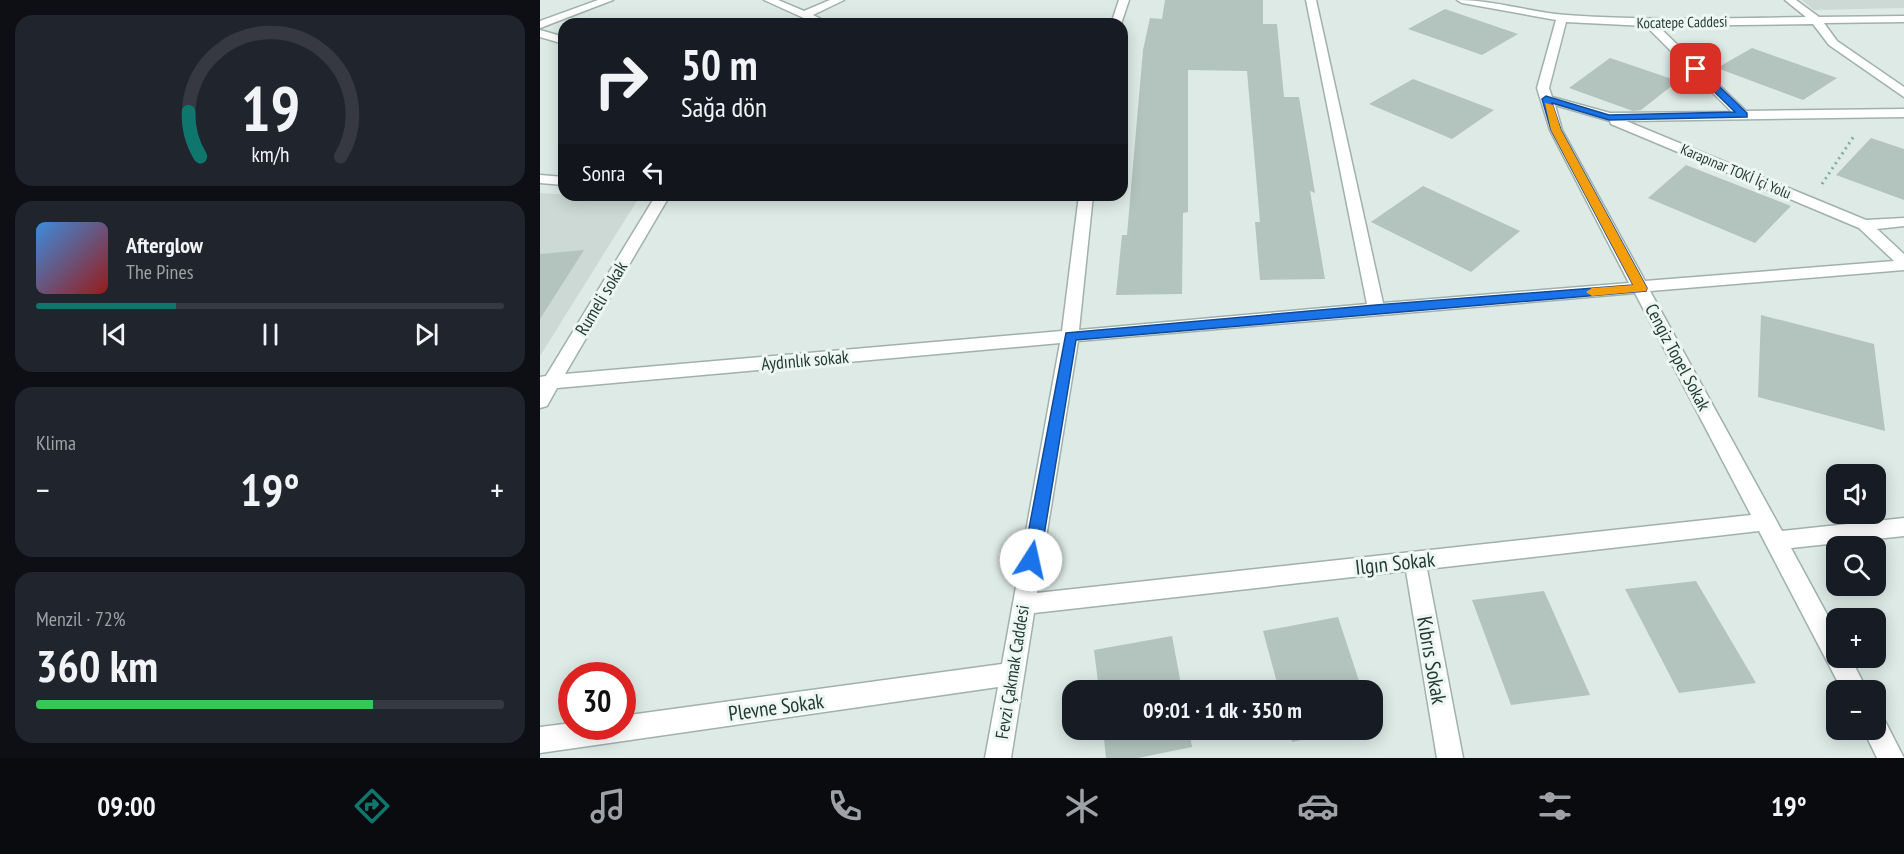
<!DOCTYPE html>
<html lang="tr">
<meta charset="utf-8">
<style>
body{margin:0;font-family:"PT Sans Narrow",sans-serif;background:#20242c;color:#f1f3f6;height:100vh;display:flex;flex-direction:column;font-size:22px;white-space:nowrap}
*{box-sizing:border-box;margin:0}
p{font-size:20px;color:#9ea1a6}
.icon{flex:none;width:33px;height:33px;fill:none;stroke:currentColor;stroke-width:2;stroke-linecap:round;stroke-linejoin:round}
.map{position:relative;flex:1;overflow:hidden}
.details{display:flex;flex-direction:column;gap:15px;padding:15px;background:#0d0f14;width:540px}
.details>*{flex:none}
.guide{position:absolute;left:18px;top:18px;width:570px;height:183px;border-radius:18px;box-shadow:0 3px 15px #0003;background:#171b24;color:#f1f3f6;overflow:hidden}
.fabs{position:absolute;left:1286px;top:464px;display:grid;gap:12px}
.fabs a{display:grid;place-items:center;width:60px;height:60px;border-radius:12px;background:#171b24;box-shadow:0 3px 15px #0003;font-size:30px}
.speed{position:absolute;left:18px;top:662px;display:flex;gap:12px;font-size:30px;font-weight:700;text-align:center}
.speed>*{display:grid;place-content:center;width:78px;height:78px;border-radius:50%;background:#171b24;box-shadow:0 3px 15px #0003;line-height:1}
.speed .limit{border:9px solid #d22;background:#fff;color:#111}
.pin{position:absolute;display:grid;place-items:center;width:51px;height:51px;color:#fff;margin:-26px;border-radius:12px;box-shadow:0 3px 9px #0006}
.me{position:absolute;width:66px;margin:-33px;rotate:10deg;stroke-linejoin:round;filter:drop-shadow(0 0 4px #0008)}
.turn{display:flex;align-items:center;gap:21px;height:126px;padding:0 24px;font-size:27px}
.turn .icon{width:78px;height:78px;stroke-width:2.5}
.turn b{display:block;font-size:42px;line-height:51px}
.then{display:flex;align-items:center;height:57px;padding:0 24px;background:#0003;gap:12px;font-size:22px}
.big{font-size:45px;font-weight:700;line-height:1.1}
.details .card{flex:1;display:flex;flex-direction:column;justify-content:center;gap:9px;min-width:0;padding:0 21px;border-radius:18px;background:#20242c}
.details .dial{align-items:center;gap:0}
.dial svg{height:156px;overflow:visible;fill:none;stroke:#363941;stroke-width:7;stroke-linecap:round;text-anchor:middle}
.dial text{fill:#f1f3f6;stroke:none}
.song{display:flex;align-items:center;gap:18px}
.cover{width:72px;height:72px;border-radius:9px;background:linear-gradient(135deg,hsl(210 70% 55%),hsl(0 70% 35%))}
.played{height:6px;border-radius:3px;background:linear-gradient(90deg,#0f766e 30%,#363941 30%)}
.keys{display:flex;justify-content:space-around;direction:ltr}
.heat{display:flex;justify-content:space-between;align-items:center;font-size:33px;direction:ltr}
.charge{height:9px;border-radius:4px;background:linear-gradient(90deg,#34c759 72%,#363941 0)}
.trip{position:absolute;left:522px;top:680px;width:321px;height:60px;border-radius:18px;background:#171b24;box-shadow:0 3px 15px #0003;font-weight:700;line-height:60px;text-align:center}
.tabs{display:flex;height:96px;justify-content:space-around;align-items:center;background:#090b0e;color:#9ea1a6}
.tabs .icon{width:42px;height:42px}
.tabs .active{color:#0f766e}
.tabs b{font-size:27px;color:#f1f3f6}
main{display:flex;flex:1;min-height:0}
.map>svg:first-child{display:block}
.built{fill:#ccd9d4}
.building{fill:#b3c4be}
.lines{fill:none;stroke-linecap:round;stroke-linejoin:round}
.minor-casing{stroke:#a0b1ac;stroke-width:3}
.path{stroke:#7daea2;stroke-width:3;stroke-dasharray:2 4;stroke-linecap:butt}
.minor{fill:#fff;fill-rule:evenodd}
.route{fill:#1a73e8;stroke:#114b97;stroke-width:1.5}
.slow{fill:#f59e0b}
.labels{text-anchor:middle;dominant-baseline:central;stroke-width:6;stroke-linejoin:round;paint-order:stroke}
.far-street-label{font-size:15px;fill:#1f3934;stroke:#eef6f2}
.street-label{font-size:18px;fill:#1f3934;stroke:#eef6f2}
.near-street-label{font-size:21px;fill:#1f3934;stroke:#eef6f2}
</style>
<main>
<section class="details">
<div class="card dial"><svg viewBox="0 0 100 80">
<path d="M14 69A42 42 0 1 1 86 69"/>
<path d="M14 69A42 42 0 0 1 8 46" stroke="#0f766e"/>
<text x="50" y="56" font-size="32" font-weight="700">19</text>
<text x="50" y="72" font-size="11">km/h</text>
</svg></div>
<div class="card">
<div class="song"><i class="cover"></i><div><b>Afterglow</b><p>The Pines</p></div></div>
<div class="played"></div>
<div class="keys"><svg class="icon" aria-label="previous" viewBox="0 0 24 24"><path d="M18 5L8 12l10 7zM5 5v14"/></svg><svg class="icon" aria-label="pause" viewBox="0 0 24 24"><path d="M8 5v14M16 5v14"/></svg><svg class="icon" aria-label="next" viewBox="0 0 24 24"><path d="M6 5l10 7-10 7zM19 5v14"/></svg></div>
</div>
<div class="card"><p>Klima</p>
<div class="heat"><a>−</a><b class="big">19°</b><a>+</a></div>
</div>
<div class="card"><p>Menzil · 72%</p><b class="big">360 km</b><div class="charge"></div></div>
</section>
<div class="map">
<svg width="1364" height="758" viewBox="0 0 1364 758">
<rect width="100%" height="100%" fill="#ddeae5"/>
<!-- built -->
<g class="built">
<path d="M1262,0H1364V8L1274,10Z"/>
<path d="M0,193L98,199L0,356Z"/>
</g>
<!-- building -->
<g class="building">
<path d="M625,0H723V24H737L744,97H759L775,193L770,191L785,279L720,280L715,222H720L707,71L648,70V212L643,213L642,294L576,295L582,235H587L603,50L610,18L622,19Z"/>
<path d="M905,9L978,34L942,55L868,29Z"/>
<path d="M1212,48L1297,78L1263,100L1177,68Z"/>
<path d="M1070,58L1138,81L1101,110L1093,111L1029,88Z"/>
<path d="M873,79L954,110L912,139L829,104Z"/>
<path d="M1331,138L1364,149V200L1296,175Z"/>
<path d="M1146,165L1251,206L1215,243L1108,198Z"/>
<path d="M883,186L980,231L931,272L831,222Z"/>
<path d="M44,250L0,319V254Z"/>
<path d="M1221,315L1334,344L1345,431L1218,397Z"/>
<path d="M1156,581L1216,683L1139,693L1085,589Z"/>
<path d="M1004,591L1050,695L971,705L932,600Z"/>
<path d="M798,617L822,690H739L723,631Z"/>
<path d="M632,636L642,690H559L554,650Z"/>
<path d="M563,729H649L652,747L598,758H566Z"/>
<path d="M749,729H814L752,742Z"/>
</g>
<g class="lines">
<defs>
<g id="minor">
<path d="M58,0H73L0,28V21Z"/>
<path d="M224,0H238L264,11L290,0H304L273,15L291,24H277Z"/>
<path d="M579,0H589L581,24H571Z"/>
<path d="M766,0H776L843,303L1089,283L1010,130L997,88L1016,20L922,3L917,0C954,0 989,12 1026,15C1106,21 1186,18 1266,17L1245,0H1256L1279,17L1364,16V22L1284,23L1297,41L1364,87V97L1289,45L1273,24L1118,26L1206,111L1364,109V117L1086,121L1326,220L1364,218V226L1337,229L1364,254V270L1110,291L1242,531L1364,518V536L1251,548L1296,631V657H1310L1327,690H1302L1219,531L887,569L923,758H897L866,571L494,613L471,758H445L458,687L0,753V727L32,723V726H82V716L462,664L520,343L17,388L7,406L0,408V377L6,376L116,195H130L25,374L522,331L539,195H553L539,330L827,304ZM1026,22L1106,26L1192,112L1070,113L1012,97L1009,88ZM1015,105L1070,121L1071,124L1319,228L1354,261L1105,281L1022,130ZM1095,293L1211,515L497,593L538,341Z"/>
<path d="M0,30L24,37V44L0,37Z"/>
<path d="M0,175L24,177V185L0,183Z"/>
<path d="M1335,716L1344,719L1364,758H1337L1323,729H1335Z"/>
</g>
</defs>
<!-- minor casing -->
<use href="#minor" class="minor-casing"/>
<!-- path -->
<path class="path" d="M1282,184L1314,136"/>
<!-- minor -->
<use href="#minor" class="minor"/>
</g>
<!-- route -->
<path class="route" d="M1153,67H1159L1207,113V117L1069,120L1012,103L1021,130L1107,288L1106,291L536,340L500,560L497,564L491,567L486,564L483,560L526,333L836,305L1093,285L1011,130L1002,99L1006,96L1069,115L1195,112L1153,71Z"/>
<!-- slow -->
<path class="slow" d="M1005,103L1013,105L1021,130L1107,288L1106,291L1052,296L1046,292L1052,288L1093,285L1011,130Z"/>
<g class="labels">
<!-- far-street labels -->
<g class="far-street-label">
<text transform="translate(1142 22) rotate(-1)">Kocatepe Caddesi</text>
<text transform="translate(1196 171) rotate(23)">Karapınar TOKİ İçi Yolu</text>
</g>
<!-- street labels -->
<g class="street-label">
<text transform="translate(61 298) rotate(-59)">Rumeli sokak</text>
<text transform="translate(1138 357) rotate(62)">Cengiz Topel Sokak</text>
<text transform="translate(265 360) rotate(-5)">Aydınlık sokak</text>
<text transform="translate(472 672) rotate(-81)">Fevzi Çakmak Caddesi</text>
</g>
<!-- near-street labels -->
<g class="near-street-label">
<text transform="translate(855 563) rotate(-6)">Ilgın Sokak</text>
<text transform="translate(892 660) rotate(80)">Kıbrıs Sokak</text>
<text transform="translate(236 707) rotate(-8)">Plevne Sokak</text>
</g>
</g>
</svg>
<div class="fabs">
<a><svg class="icon" aria-label="sound" viewBox="0 0 24 24"><path d="M4 9h4l5-4v14l-5-4H4zM17 9q2 3 0 6"/></svg></a>
<a><svg class="icon" aria-label="search" viewBox="0 0 24 24"><circle cx="10" cy="10" r="6"/><path d="M15 15l6 6"/></svg></a>
<a>+</a>
<a>−</a>
</div>
<div class="speed"><div class="limit">30</div></div>
<div class="pin" style="left:1156px;top:69px;background:#d93025"><svg class="icon" aria-label="arrive" viewBox="0 0 24 24"><path d="M6 21V4h12l-3 4 3 4H6"/></svg></div>
<svg class="me" style="left:491px;top:560px" viewBox="-20 -20 40 40"><circle r="19" fill="#fff"/><path d="M0-13L10 11 0 6-10 11z" fill="#1a73e8"/></svg>
<div class="trip">09:01 · 1 dk · 350 m</div>
<div class="guide">
<div class="turn"><svg class="icon" aria-label="right" viewBox="0 0 24 24"><path d="M7 20v-9h11M14 6l5 5-5 5"/></svg><div><b>50 m</b>Sağa dön</div></div>
<div class="then">Sonra<svg class="icon" aria-label="left" viewBox="0 0 24 24"><path d="M17 20v-9H6M10 6l-5 5 5 5"/></svg></div>
</div>
</div>
</main>
<nav class="tabs">
<b>09:00</b>
<svg class="icon active" aria-label="directions" viewBox="0 0 24 24"><path d="M12 3l9 9-9 9-9-9zM9 14v-3h6M13 9l2 2-2 2"/></svg>
<svg class="icon" aria-label="music" viewBox="0 0 24 24"><path d="M9 18V5l10-2v13"/><circle cx="6" cy="18" r="3"/><circle cx="16" cy="16" r="3"/></svg>
<svg class="icon" aria-label="phone" viewBox="0 0 24 24"><path d="M5 4h4l2 5-3 2q2 4 5 5l2-3 5 2v4C11 20 4 13 5 4z"/></svg>
<svg class="icon" aria-label="climate" viewBox="0 0 24 24"><path d="M12 3v18M4 7l16 10M4 17L20 7"/></svg>
<svg class="icon" aria-label="car" viewBox="0 0 24 24"><path d="M5 17H2v-5l4-1 3-4h7l3 4 3 1v5h-3M9 17h6M6 11h13"/><circle cx="7" cy="17" r="2"/><circle cx="17" cy="17" r="2"/></svg>
<svg class="icon" aria-label="filters" viewBox="0 0 24 24"><path d="M4 7h16M4 17h16"/><circle cx="9" cy="7" r="2"/><circle cx="15" cy="17" r="2"/></svg>
<b>19°</b>
</nav>
